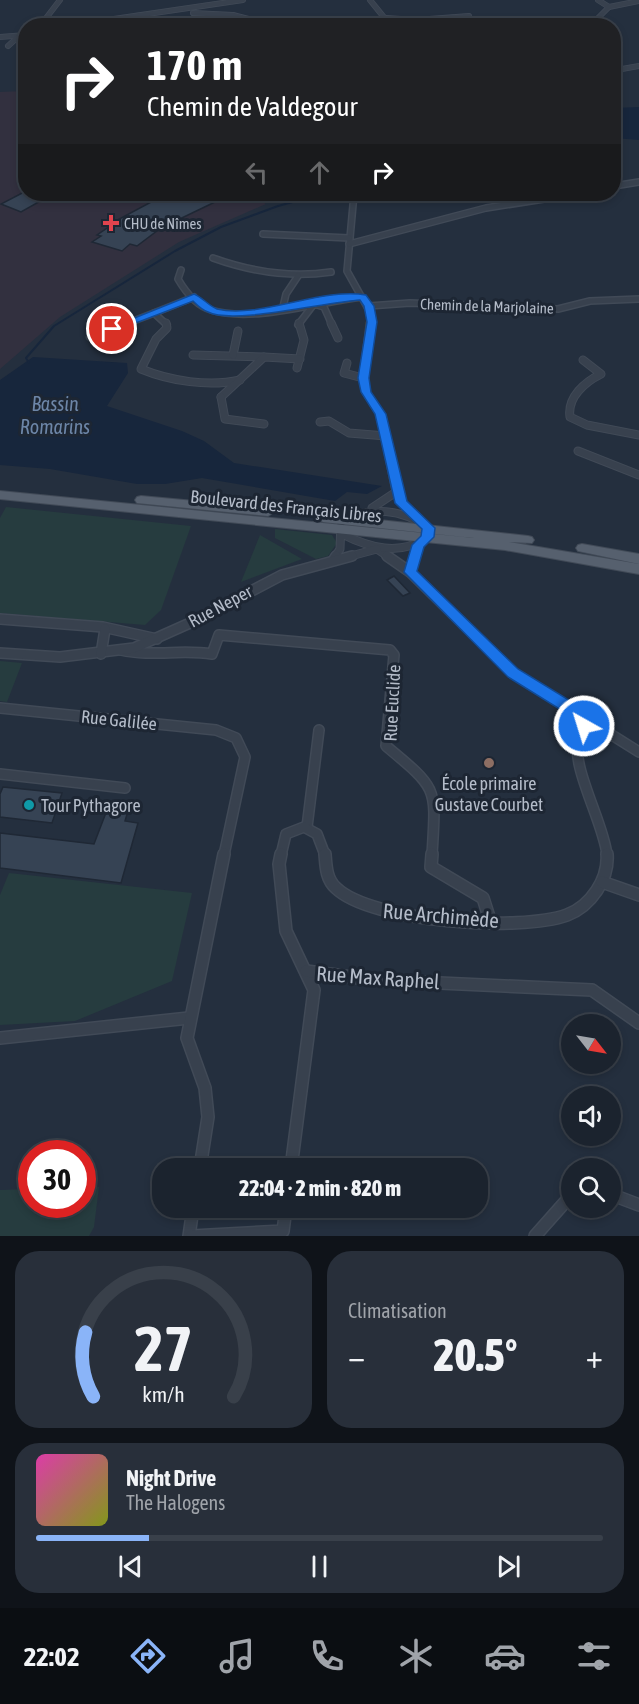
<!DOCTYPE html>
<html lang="fr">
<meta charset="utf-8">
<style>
body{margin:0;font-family:"Asap Condensed",sans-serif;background:#282f3a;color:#f1f3f6;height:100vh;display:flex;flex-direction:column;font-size:22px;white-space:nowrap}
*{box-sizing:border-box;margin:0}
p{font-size:20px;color:#a0a4aa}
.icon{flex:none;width:33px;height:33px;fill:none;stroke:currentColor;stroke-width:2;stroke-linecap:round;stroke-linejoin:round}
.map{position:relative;height:1236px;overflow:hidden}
.panel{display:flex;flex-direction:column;gap:15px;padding:15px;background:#0f1319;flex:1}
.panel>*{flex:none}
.top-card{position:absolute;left:18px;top:18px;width:603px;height:183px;border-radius:24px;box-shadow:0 3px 9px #0003,0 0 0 2px #39404a;background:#202124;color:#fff;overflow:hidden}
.needle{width:39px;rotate:121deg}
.controls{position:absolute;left:561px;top:1014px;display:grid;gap:12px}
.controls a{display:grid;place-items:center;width:60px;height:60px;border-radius:50%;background:#1b232e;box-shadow:0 3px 9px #0003,0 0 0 2px #39404a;font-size:30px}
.speed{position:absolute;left:18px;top:1140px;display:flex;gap:12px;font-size:30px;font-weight:700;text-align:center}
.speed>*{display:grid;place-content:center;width:78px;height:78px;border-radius:50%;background:#1b232e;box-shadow:0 3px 9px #0003,0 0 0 2px #39404a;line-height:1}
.speed .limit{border:9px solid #d22;background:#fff;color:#111}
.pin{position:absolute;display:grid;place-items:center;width:51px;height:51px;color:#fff;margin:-26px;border:3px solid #fff;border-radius:50%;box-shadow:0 2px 6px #0007}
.me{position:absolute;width:66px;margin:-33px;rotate:321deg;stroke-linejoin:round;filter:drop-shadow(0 0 4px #0008)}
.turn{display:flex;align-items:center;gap:21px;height:126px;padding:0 30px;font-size:27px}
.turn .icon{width:78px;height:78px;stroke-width:2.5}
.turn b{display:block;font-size:42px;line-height:51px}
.lanes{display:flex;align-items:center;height:57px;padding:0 30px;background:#0003;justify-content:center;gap:30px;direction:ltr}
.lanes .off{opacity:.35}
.big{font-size:45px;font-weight:800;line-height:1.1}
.panel .widget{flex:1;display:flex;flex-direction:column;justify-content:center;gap:9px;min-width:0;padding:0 21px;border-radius:24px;background:#282f3a}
.panel .dial{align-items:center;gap:0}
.dial svg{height:156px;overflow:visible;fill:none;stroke:#39404a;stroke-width:7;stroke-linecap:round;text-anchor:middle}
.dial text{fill:#f1f3f6;stroke:none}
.song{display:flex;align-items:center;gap:18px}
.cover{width:72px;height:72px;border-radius:9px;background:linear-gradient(135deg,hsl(320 70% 55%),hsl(70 70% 35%))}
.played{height:6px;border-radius:3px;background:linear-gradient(90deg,#8ab4f8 20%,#39404a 20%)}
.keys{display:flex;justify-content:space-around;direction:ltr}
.heat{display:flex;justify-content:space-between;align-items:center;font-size:33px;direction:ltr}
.panel .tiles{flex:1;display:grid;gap:15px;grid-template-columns:1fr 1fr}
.widget:last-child{grid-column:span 2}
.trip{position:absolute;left:152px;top:1158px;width:336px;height:60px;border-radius:24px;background:#1b232e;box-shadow:0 3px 9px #0003,0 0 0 2px #39404a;font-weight:800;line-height:60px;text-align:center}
.menu{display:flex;height:96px;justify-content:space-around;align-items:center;background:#0b0e12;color:#a0a4aa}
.menu .icon{width:42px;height:42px}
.menu .on{color:#8ab4f8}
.menu b{font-size:27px;color:#f1f3f6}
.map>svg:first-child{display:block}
.medical{fill:#32303f}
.green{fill:#263c3f}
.water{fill:#17263c}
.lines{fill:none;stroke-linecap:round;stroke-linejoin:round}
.stream{stroke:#17263c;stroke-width:2}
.building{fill:#364354;stroke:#1f2835;stroke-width:1.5}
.minor-far4-casing{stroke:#414a57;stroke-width:6}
.minor-far3-casing{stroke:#414a57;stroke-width:8}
.minor-far2-casing{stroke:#414a57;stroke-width:9}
.minor-far1-casing{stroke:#414a57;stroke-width:12}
.minor-casing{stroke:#414a57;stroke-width:14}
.primary-casing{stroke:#414a57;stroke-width:2}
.minor-far4{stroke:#38414e;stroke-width:4.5}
.minor-far3{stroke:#38414e;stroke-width:5}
.minor-far2{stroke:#38414e;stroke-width:7}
.minor-far1{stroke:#38414e;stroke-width:9}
.minor{stroke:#38414e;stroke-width:11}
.primary{fill:#56606e;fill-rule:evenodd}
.route{fill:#1a73e8;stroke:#114b97;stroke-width:1.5}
.health-dot{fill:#e0444e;stroke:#1d2633;stroke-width:2}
.education-dot{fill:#8d6e63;stroke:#1d2633;stroke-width:2}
.culture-dot{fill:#0f9aa8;stroke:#1d2633;stroke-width:2}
.labels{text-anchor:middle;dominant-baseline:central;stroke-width:6;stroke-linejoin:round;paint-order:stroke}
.far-poi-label{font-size:15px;fill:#b4bcc9;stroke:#1d2633;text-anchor:start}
.far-street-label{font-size:15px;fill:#b4bcc9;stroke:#1d2633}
.street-label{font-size:18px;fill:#b4bcc9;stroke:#1d2633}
.poi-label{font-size:18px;fill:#b4bcc9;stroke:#1d2633}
.water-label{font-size:20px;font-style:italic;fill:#6d86a8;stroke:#1d2633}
.near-street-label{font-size:21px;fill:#b4bcc9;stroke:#1d2633}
</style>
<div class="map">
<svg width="639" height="1236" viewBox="0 0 639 1236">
<rect width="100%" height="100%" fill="#242f3e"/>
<!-- medical -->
<path class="medical" d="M25,91L26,194H247L266,204L179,242L60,317L0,369V92Z"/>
<!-- green -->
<g class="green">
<path d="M6,507L191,526L161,610L145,625L0,613V518Z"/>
<path d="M275,529L332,535L337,543L328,556L316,559L275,538Z"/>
<path d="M260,535L302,559L241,582Z"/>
<path d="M0,661L22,663L7,702L0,701Z"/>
<path d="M9,873L192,893L172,981L75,1021L0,1025V895Z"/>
<path d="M83,1187H99L94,1227L89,1236H0V1190L31,1189L32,1204H82Z"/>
</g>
<!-- water -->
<g class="water">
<path d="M639,107V140L614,138V108Z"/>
<path d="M33,357L127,363L128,373L107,406L182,431L204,441L234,463L382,486L367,494L347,492L335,501L202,478L165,484H137L50,469L0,465V380Z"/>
</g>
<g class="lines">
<!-- stream -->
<path class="stream" d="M29,363L26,358L54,326L175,251L221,227L278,206L322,194"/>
</g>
<!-- building -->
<g class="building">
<path d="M26,191V194H53L21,212L1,204Z"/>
<path d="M166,194L171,196L194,194L213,203L161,228L137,246L130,244L122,251L92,242L101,236L97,235L110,226L108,225Z"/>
<path d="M394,576L410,593L403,596L387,580Z"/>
<path d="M3,787L62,793L52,823L0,817V794Z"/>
<path d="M131,801L125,821L138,823L121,883L0,868V833L94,844L107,810L119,802Z"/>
</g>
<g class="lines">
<defs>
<g id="minor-far4">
<path d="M370,0L391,26"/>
<path d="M598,0L609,7"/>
<path d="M193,13L233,15L260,22L258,26"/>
<path d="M386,18L416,20L469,16"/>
<path d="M40,26L60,0"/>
<path d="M66,26L243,0"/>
<path d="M590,26L609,7L639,1"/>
<path d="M0,37L26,35"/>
<path d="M8,46L19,36"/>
<path d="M614,78L622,69L639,66"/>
</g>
<g id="minor-far3">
<path d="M614,186L639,182"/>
<path d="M354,194L347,271L371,314L370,325"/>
<path d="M263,234L349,238"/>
<path d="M349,244L486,208L576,194"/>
<path d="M213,258C252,272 290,278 331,272"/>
<path d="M181,270L178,279C185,291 197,306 211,310C253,323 318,302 362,297"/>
<path d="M369,306L410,303L558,309L590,301L639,299"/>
<path d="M283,307L286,294L298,276"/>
<path d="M123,325L154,313"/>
<path d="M167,325L154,313L194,297"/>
<path d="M298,325L314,304L324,307L332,325"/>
</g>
<g id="minor-far2">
<path d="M166,323L167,328L156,339L141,369C170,381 209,387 240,380"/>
<path d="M331,323L338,338"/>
<path d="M370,323L363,378L366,392L380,414L396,492L401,503L414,516"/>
<path d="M90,337L127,323"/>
<path d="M193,355L264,357"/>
<path d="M233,355L238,331"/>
<path d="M583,360L601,374C585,382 567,397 570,417L587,425L639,435"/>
<path d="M347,363L344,373L363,378"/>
<path d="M297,368L304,340L299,323"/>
<path d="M221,397L264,357L300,359"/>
<path d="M221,397L225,419L264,424"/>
<path d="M320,422L329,421L349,433L386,436"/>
<path d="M578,451L639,475"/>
<path d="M372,508L396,492"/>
<path d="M377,549L389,557"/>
<path d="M335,557L340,549L341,520C373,507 400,508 429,528L427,538C399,556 370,548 342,534"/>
<path d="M347,557L377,549"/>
<path d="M414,557L418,545"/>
</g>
<g id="minor-far1">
<path d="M387,556L410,572L513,673L639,752"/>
<path d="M334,559L336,556"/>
<path d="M410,572L415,556"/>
<path d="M0,619L103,627L157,639"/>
<path d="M121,650C151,657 182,649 212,654L219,635L390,650L394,655L386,746C439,790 436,787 432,855"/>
<path d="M0,653L60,657L134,648L190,623L282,575L352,556"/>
<path d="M101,654L105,629"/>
<path d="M0,708L216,730L236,738L245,757L224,855"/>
<path d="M590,721C587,726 581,731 579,737C569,764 604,823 607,855"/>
<path d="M0,774L125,788"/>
<path d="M307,827L319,730"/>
<path d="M281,855L286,834L304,827L317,834L325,855"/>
</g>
<g id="minor">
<path d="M281,854L279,864L286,931L314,990L291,1168"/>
<path d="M325,854C326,866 326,879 336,888C371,922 521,932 567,915C591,906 609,879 607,854"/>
<path d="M432,854L431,867L483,898L490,920"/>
<path d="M602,882L639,895"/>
<path d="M306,971L375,980L592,990L639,1023"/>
<path d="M0,1038L189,1018"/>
<path d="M200,1168L208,1117L205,1088L187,1038L224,854"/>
<path d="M610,1194L639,1205"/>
<path d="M189,1236L193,1208"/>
<path d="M192,1236L283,1231L286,1208"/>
<path d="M535,1236L566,1201L572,1198"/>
</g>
<g id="primary">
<path d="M0,491L474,538L323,522L317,518L323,514L528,536L532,537L534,540L532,543L509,542L639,564V574L505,550L0,499Z"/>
<path d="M141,496L268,508L274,512L268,516L137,503L135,500L137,497Z"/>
<path d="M582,544L639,554V564L578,551L576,548L578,545Z"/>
</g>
</defs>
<!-- minor-far4 casing -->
<use href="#minor-far4" class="minor-far4-casing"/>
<!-- minor-far3 casing -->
<use href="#minor-far3" class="minor-far3-casing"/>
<!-- minor-far2 casing -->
<use href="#minor-far2" class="minor-far2-casing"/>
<!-- minor-far1 casing -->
<use href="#minor-far1" class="minor-far1-casing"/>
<!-- minor casing -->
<use href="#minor" class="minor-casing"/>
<!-- primary casing -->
<use href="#primary" class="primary-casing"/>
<!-- minor-far4 -->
<use href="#minor-far4" class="minor-far4"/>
<!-- minor-far3 -->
<use href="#minor-far3" class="minor-far3"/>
<!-- minor-far2 -->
<use href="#minor-far2" class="minor-far2"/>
<!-- minor-far1 -->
<use href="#minor-far1" class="minor-far1"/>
<!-- minor -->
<use href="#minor" class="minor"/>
<!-- primary -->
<use href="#primary" class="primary"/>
</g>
<!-- route -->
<path class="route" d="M194,294C202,297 209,306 217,309C260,319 322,287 366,295L374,306L377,322L369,378L371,392L386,414L407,501L435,528L434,537L424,547L417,571L518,669L595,716L597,721L590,730H579L577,726L579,721L508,677L404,572L412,545L421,536L422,529L395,503L375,414L361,392L358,378L367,322L364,306L360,300C326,302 233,325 208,312C202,310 197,305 193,301L115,331L107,329Z"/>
<!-- markers -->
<path class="health-dot" d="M108 214h6v6h6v6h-6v6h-6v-6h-6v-6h6z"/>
<circle class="education-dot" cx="489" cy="763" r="6"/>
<circle class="culture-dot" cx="29" cy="805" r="6"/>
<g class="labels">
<!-- far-poi labels -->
<g class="far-poi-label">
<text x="124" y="223">CHU de Nîmes</text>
</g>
<!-- far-street labels -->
<g class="far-street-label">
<text transform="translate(487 306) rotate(2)">Chemin de la Marjolaine</text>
</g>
<!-- street labels -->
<g class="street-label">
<text transform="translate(286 506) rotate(6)">Boulevard des Français Libres</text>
<text transform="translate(220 606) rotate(-28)">Rue Neper</text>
<text transform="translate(392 703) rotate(-87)">Rue Euclide</text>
<text transform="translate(119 720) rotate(6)">Rue Galilée</text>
</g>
<!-- poi labels -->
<g class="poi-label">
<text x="489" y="783">École primaire<tspan x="489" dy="21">Gustave Courbet</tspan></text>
<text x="41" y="805" text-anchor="start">Tour Pythagore</text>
</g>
<!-- water labels -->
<g class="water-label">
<text x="55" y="403">Bassin<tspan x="55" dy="23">Romarins</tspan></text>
</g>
<!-- near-street labels -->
<g class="near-street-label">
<text transform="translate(441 915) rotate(5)">Rue Archimède</text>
<text transform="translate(378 977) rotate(4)">Rue Max Raphel</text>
</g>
</g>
</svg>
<div class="controls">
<a><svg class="needle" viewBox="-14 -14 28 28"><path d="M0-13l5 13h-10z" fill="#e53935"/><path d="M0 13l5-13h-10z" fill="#a0a4aa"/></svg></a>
<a><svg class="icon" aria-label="sound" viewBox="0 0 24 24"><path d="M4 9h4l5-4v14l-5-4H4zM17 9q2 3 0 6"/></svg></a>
<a><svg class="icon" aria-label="search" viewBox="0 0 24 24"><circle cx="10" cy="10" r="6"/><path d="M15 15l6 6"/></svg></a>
</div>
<div class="speed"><div class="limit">30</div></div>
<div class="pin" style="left:112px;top:329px;background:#d93025"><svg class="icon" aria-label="arrive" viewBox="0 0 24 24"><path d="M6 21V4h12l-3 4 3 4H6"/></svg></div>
<svg class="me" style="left:584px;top:726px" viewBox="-20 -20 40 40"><circle r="17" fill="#1a73e8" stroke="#fff" stroke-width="3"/><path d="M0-11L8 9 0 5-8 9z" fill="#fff"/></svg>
<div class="trip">22:04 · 2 min · 820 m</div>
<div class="top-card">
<div class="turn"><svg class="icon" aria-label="right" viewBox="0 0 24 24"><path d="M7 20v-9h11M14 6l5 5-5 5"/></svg><div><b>170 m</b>Chemin de Valdegour</div></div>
<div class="lanes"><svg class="icon off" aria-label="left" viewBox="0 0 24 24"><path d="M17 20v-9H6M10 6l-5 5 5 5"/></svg><svg class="icon off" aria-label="ahead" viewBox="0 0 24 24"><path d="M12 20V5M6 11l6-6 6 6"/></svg><svg class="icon" aria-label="right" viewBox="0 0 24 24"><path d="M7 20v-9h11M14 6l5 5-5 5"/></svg></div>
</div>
</div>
<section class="panel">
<div class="tiles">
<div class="widget dial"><svg viewBox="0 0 100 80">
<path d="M14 69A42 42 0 1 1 86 69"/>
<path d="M14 69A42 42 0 0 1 10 36" stroke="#8ab4f8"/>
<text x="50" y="56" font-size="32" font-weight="700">27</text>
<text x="50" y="72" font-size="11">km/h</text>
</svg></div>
<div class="widget"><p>Climatisation</p>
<div class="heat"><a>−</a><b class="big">20.5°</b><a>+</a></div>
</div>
<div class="widget">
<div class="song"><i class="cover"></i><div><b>Night Drive</b><p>The Halogens</p></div></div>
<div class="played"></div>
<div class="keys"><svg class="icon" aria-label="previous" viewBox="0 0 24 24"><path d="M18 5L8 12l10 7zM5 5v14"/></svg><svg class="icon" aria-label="pause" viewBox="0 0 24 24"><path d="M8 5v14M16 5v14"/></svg><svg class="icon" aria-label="next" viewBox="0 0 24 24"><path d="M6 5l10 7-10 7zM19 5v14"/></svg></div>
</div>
</div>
</section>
<nav class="menu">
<b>22:02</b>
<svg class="icon on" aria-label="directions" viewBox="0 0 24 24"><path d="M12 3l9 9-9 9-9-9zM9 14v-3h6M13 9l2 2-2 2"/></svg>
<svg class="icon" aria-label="music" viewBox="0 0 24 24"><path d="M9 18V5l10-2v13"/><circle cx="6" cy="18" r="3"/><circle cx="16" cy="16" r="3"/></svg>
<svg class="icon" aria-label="phone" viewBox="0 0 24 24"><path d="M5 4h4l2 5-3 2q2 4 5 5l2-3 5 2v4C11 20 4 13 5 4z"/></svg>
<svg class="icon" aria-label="climate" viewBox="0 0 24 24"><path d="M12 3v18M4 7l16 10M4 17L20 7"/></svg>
<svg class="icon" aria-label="car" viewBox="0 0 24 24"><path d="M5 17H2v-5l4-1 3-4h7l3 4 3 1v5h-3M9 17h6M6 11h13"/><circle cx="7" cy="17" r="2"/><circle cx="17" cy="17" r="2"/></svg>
<svg class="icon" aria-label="filters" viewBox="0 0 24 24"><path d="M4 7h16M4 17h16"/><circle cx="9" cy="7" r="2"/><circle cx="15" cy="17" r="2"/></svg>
</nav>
